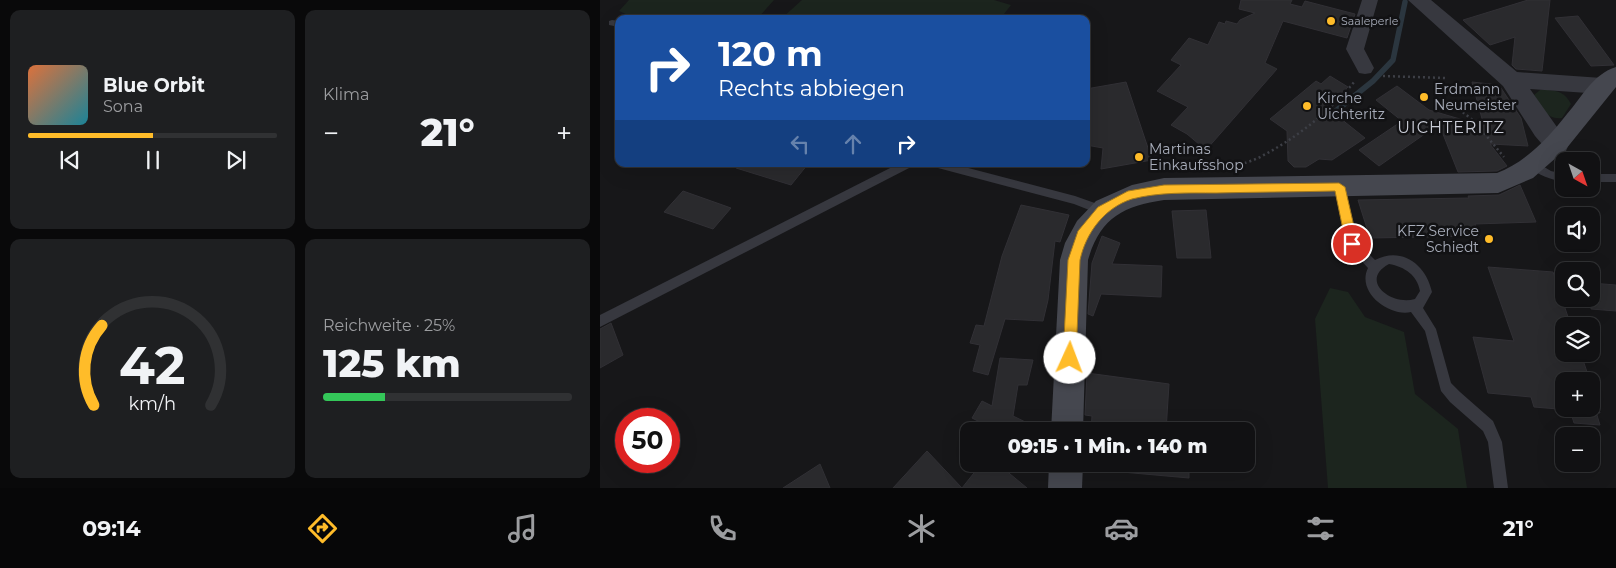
<!DOCTYPE html>
<html lang="de">
<meta charset="utf-8">
<style>
body{margin:0;font-family:Montserrat,sans-serif;background:#1e1f21;color:#f1f3f6;height:100vh;display:flex;flex-direction:column;font-size:19px;white-space:nowrap}
*{box-sizing:border-box;margin:0}
p{font-size:16px;color:#9c9da0}
.icon{flex:none;width:28px;height:28px;fill:none;stroke:currentColor;stroke-width:2;stroke-linecap:round;stroke-linejoin:round}
.map{position:relative;flex:1;overflow:hidden}
.drawer{display:flex;flex-direction:column;gap:10px;padding:10px;background:#09090a;width:600px}
.drawer>*{flex:none}
.guide{position:absolute;left:15px;top:15px;width:475px;height:152px;border-radius:10px;box-shadow:0 5px 20px #0002,0 0 0 1px #303133;background:#1a4fa0;color:#fff;overflow:hidden}
.needle{width:32px;rotate:140deg}
.buttons{position:absolute;left:955px;top:152px;display:grid;gap:10px}
.buttons a{display:grid;place-items:center;width:45px;height:45px;border-radius:10px;background:#111113;box-shadow:0 5px 20px #0002,0 0 0 1px #303133;font-size:25px}
.speed{position:absolute;left:15px;top:408px;display:flex;gap:10px;font-size:25px;font-weight:700;text-align:center}
.speed>*{display:grid;place-content:center;width:65px;height:65px;border-radius:50%;background:#111113;box-shadow:0 5px 20px #0002,0 0 0 1px #303133;line-height:1}
.speed .limit{border:8px solid #d22;background:#fff;color:#111}
.pin{position:absolute;display:grid;place-items:center;width:42px;height:42px;color:#fff;margin:-21px;border:2px solid #fff;border-radius:50%;box-shadow:0 1px 5px #0007}
.me{position:absolute;width:55px;margin:-28px;rotate:2deg;stroke-linejoin:round;filter:drop-shadow(0 0 4px #0008)}
.turn{display:flex;align-items:center;gap:18px;height:105px;padding:0 20px;font-size:22px}
.turn .icon{width:65px;height:65px;stroke-width:2.5}
.turn b{display:block;font-size:35px;line-height:42px}
.lanes{display:flex;align-items:center;height:48px;padding:0 20px;background:#0003;justify-content:center;gap:25px;direction:ltr}
.lanes .off{opacity:.35}
.big{font-size:38px;font-weight:800;line-height:1.1}
.drawer .widget{flex:1;display:flex;flex-direction:column;justify-content:center;gap:8px;min-width:0;padding:0 18px;border-radius:10px;background:#1e1f21}
.drawer .dial{align-items:center;gap:0}
.dial svg{height:130px;overflow:visible;fill:none;stroke:#303133;stroke-width:7;stroke-linecap:round;text-anchor:middle}
.dial text{fill:#f1f3f6;stroke:none}
.song{display:flex;align-items:center;gap:15px}
.cover{width:60px;height:60px;border-radius:8px;background:linear-gradient(135deg,hsl(20 70% 55%),hsl(190 70% 35%))}
.played{height:5px;border-radius:2px;background:linear-gradient(90deg,#ffbc29 50%,#303133 50%)}
.keys{display:flex;justify-content:space-around;direction:ltr}
.heat{display:flex;justify-content:space-between;align-items:center;font-size:28px;direction:ltr}
.charge{height:8px;border-radius:4px;background:linear-gradient(90deg,#34c759 25%,#303133 0)}
.drawer .tiles{flex:1;display:grid;gap:10px;grid-template-columns:repeat(2,1fr)}
.trip{position:absolute;left:360px;top:422px;width:295px;height:50px;border-radius:10px;background:#111113;box-shadow:0 5px 20px #0002,0 0 0 1px #303133;font-weight:800;line-height:50px;text-align:center}
.tabs{display:flex;height:80px;justify-content:space-around;align-items:center;background:#070708;color:#9c9da0}
.tabs .icon{width:35px;height:35px}
.tabs .on{color:#ffbc29}
.tabs b{font-size:22px;color:#f1f3f6}
main{display:flex;flex:1;min-height:0}
.map>svg:first-child{display:block}
.green{fill:#1c251e}
.lines{fill:none;stroke-linecap:round;stroke-linejoin:round}
.stream{stroke:#2b363f;stroke-width:5.5}
.building{fill:#2a2a2d;stroke:#313035}
.path{stroke:#3d3f46;stroke-width:2.5;stroke-dasharray:2 3;stroke-linecap:butt}
.service{fill:#37383f;fill-rule:evenodd}
.minor{fill:#37383f;fill-rule:evenodd}
.tertiary{fill:#37383f;fill-rule:evenodd}
.secondary{fill:#45474f;fill-rule:evenodd}
.route{fill:#ffbc29;stroke:#a67a1b}
.poi-dot{fill:#ffbc29;stroke:#121214;stroke-width:2}
.labels{text-anchor:middle;dominant-baseline:central;stroke-width:5;stroke-linejoin:round;paint-order:stroke}
.far-poi-label{font-size:11px;fill:#a8adba;stroke:#121214;text-anchor:start}
.poi-label{font-size:14px;fill:#a8adba;stroke:#121214;text-anchor:start}
.quarter-label{font-size:16px;letter-spacing:1px;fill:#c9ccd6;stroke:#121214}
</style>
<main>
<section class="drawer">
<div class="tiles">
<div class="widget">
<div class="song"><i class="cover"></i><div><b>Blue Orbit</b><p>Sona</p></div></div>
<div class="played"></div>
<div class="keys"><svg class="icon" aria-label="previous" viewBox="0 0 24 24"><path d="M18 5L8 12l10 7zM5 5v14"/></svg><svg class="icon" aria-label="pause" viewBox="0 0 24 24"><path d="M8 5v14M16 5v14"/></svg><svg class="icon" aria-label="next" viewBox="0 0 24 24"><path d="M6 5l10 7-10 7zM19 5v14"/></svg></div>
</div>
<div class="widget"><p>Klima</p>
<div class="heat"><a>−</a><b class="big">21°</b><a>+</a></div>
</div>
<div class="widget dial"><svg viewBox="0 0 100 80">
<path d="M14 69A42 42 0 1 1 86 69"/>
<path d="M14 69A42 42 0 0 1 19 20" stroke="#ffbc29"/>
<text x="50" y="56" font-size="32" font-weight="700">42</text>
<text x="50" y="72" font-size="11">km/h</text>
</svg></div>
<div class="widget"><p>Reichweite · 25%</p><b class="big">125 km</b><div class="charge"></div></div>
</div>
</section>
<div class="map">
<svg width="1016" height="488" viewBox="0 0 1016 488">
<rect width="100%" height="100%" fill="#171719"/>
<!-- green -->
<g class="green">
<path d="M29,0H174L157,19H37L19,11Z"/>
<path d="M202,0H394L411,5L400,19H181Z"/>
<path d="M940,90C954,90 964,90 971,104L962,118C946,120 942,107 934,95Z"/>
<path d="M730,288L748,292L765,317L804,332L815,394L858,429L867,488H728L715,319Z"/>
</g>
<g class="lines">
<!-- stream -->
<path class="stream" d="M727,118L773,81L793,60L805,2"/>
</g>
<!-- building -->
<g class="building">
<path d="M641,0H692L690,4L702,7L705,1L755,14L747,38L683,21L665,63L677,69L606,150L587,134L571,125L588,107L557,91L581,65L571,60L589,38L608,45L619,22L625,24L626,21L637,24L640,20L655,13L639,9Z"/>
<path d="M928,0H950L942,71L916,69L912,65L915,37L890,45L863,20Z"/>
<path d="M978,16L1014,65L991,66L955,18Z"/>
<path d="M730,76L748,87L726,107L765,138L732,160L719,159L706,167H694L688,161L687,131L670,119L716,81L721,84Z"/>
<path d="M526,82L552,160L501,169L503,148L486,145V89Z"/>
<path d="M872,82L899,85L921,118L928,146L890,144L907,166L897,171L858,172L839,124L779,166L759,150L802,121L776,100L797,86L829,110L884,126Z"/>
<path d="M137,164H208L191,185L136,168Z"/>
<path d="M920,185L936,222L875,224L880,236L770,238L758,200L869,198L868,196L899,195Z"/>
<path d="M83,191L131,208L113,229L64,212Z"/>
<path d="M421,205L469,215L460,242L455,241L448,300L443,321L405,319L388,375L373,371L380,345L370,343L376,325L384,326L402,256Z"/>
<path d="M606,210L611,258H577L572,211Z"/>
<path d="M502,236L520,243L512,264L562,266L561,297L501,294L493,316L488,314L492,263Z"/>
<path d="M888,267L953,272L971,326H964V354H981L990,381H964V409H991V386L1000,413L996,412L1000,425L974,423L970,410L934,407L931,397L888,393L873,337L914,341Z"/>
<path d="M991,283L1016,285V311L991,309Z"/>
<path d="M11,323L23,355L0,368V329Z"/>
<path d="M400,358L433,360L427,385H418L413,416L444,431H398L372,418L382,401L392,406Z"/>
<path d="M487,373L569,384L566,431H491L492,416L485,415Z"/>
<path d="M327,451L362,488L381,464H398L427,488H293Z"/>
<path d="M220,464L230,488H183Z"/>
<path d="M488,464H589V478L488,469Z"/>
</g>
<g class="lines">
<!-- path -->
<g class="path">
<path d="M783,76L846,78"/>
<path d="M855,106L874,121L904,157"/>
<path d="M640,165C647,162 655,160 662,156C698,137 729,112 755,81"/>
</g>
<!-- service -->
<g class="service">
<path d="M12,20L19,21V27L9,25V21Z"/>
<path d="M934,161L951,171L964,174V182C951,179 937,176 929,165Z"/>
<path d="M298,164H312L311,167L0,327V315Z"/>
<path d="M333,164H353L475,196L506,207L507,210L506,213L502,215L474,204L338,168Z"/>
<rect x="991" y="174" width="25" height="8"/>
<path d="M739,183L744,187L757,242L775,260C801,246 826,264 832,292L823,308L836,329L851,383L860,392L893,421L902,442L908,488H894L888,442L883,431L850,402L841,391L825,331L811,312C789,317 756,292 768,268L746,244L734,187ZM789,264C805,267 817,275 820,291L815,299C790,306 759,280 789,264Z"/>
</g>
<!-- minor -->
<path class="minor" d="M762,0H778L764,49L774,68L771,73L765,74L759,73L746,49Z"/>
<!-- tertiary -->
<path class="tertiary" d="M808,0H831L917,72L1002,78L1010,80L1013,86L1010,92L1002,94L930,89L969,144L966,151L957,154L948,151L935,136L903,86Z"/>
<!-- secondary -->
<g class="secondary">
<path d="M1016,67V87L966,149L933,178L898,193L564,200C523,206 500,218 488,260L483,431H451L460,260L465,243L477,221L496,201L532,185L564,178L897,173C926,162 948,138 967,114C982,97 993,74 1016,67Z"/>
<path d="M449,464H483L482,488H448Z"/>
</g>
</g>
<!-- route -->
<path class="route" d="M739,183L745,187L758,244L752,249L746,244L735,191C695,192 655,192 616,193C588,193 559,192 532,199C504,208 486,233 480,260L476,358L474,362L470,364L465,362L463,358L468,260L478,231L498,207L528,191L564,185Z"/>
<!-- markers -->
<g class="poi-dot">
<circle cx="731" cy="21" r="5"/>
<circle cx="824" cy="97" r="5"/>
<circle cx="707" cy="106" r="5"/>
<circle cx="539" cy="157" r="5"/>
<circle cx="889" cy="239" r="5"/>
</g>
<g class="labels">
<!-- far-poi labels -->
<g class="far-poi-label">
<text x="741" y="21">Saaleperle</text>
</g>
<!-- poi labels -->
<g class="poi-label">
<text x="834" y="89">Erdmann<tspan x="834" dy="16">Neumeister</tspan></text>
<text x="717" y="98">Kirche<tspan x="717" dy="16">Uichteritz</tspan></text>
<text x="549" y="149">Martinas<tspan x="549" dy="16">Einkaufsshop</tspan></text>
<text x="879" y="231" text-anchor="end">KFZ Service<tspan x="879" dy="16">Schiedt</tspan></text>
</g>
<!-- quarter labels -->
<g class="quarter-label">
<text x="851" y="127">UICHTERITZ</text>
</g>
</g>
</svg>
<div class="buttons">
<a><svg class="needle" viewBox="-14 -14 28 28"><path d="M0-13l5 13h-10z" fill="#e53935"/><path d="M0 13l5-13h-10z" fill="#9c9da0"/></svg></a>
<a><svg class="icon" aria-label="sound" viewBox="0 0 24 24"><path d="M4 9h4l5-4v14l-5-4H4zM17 9q2 3 0 6"/></svg></a>
<a><svg class="icon" aria-label="search" viewBox="0 0 24 24"><circle cx="10" cy="10" r="6"/><path d="M15 15l6 6"/></svg></a>
<a><svg class="icon" aria-label="layers" viewBox="0 0 24 24"><path d="M12 4l9 5-9 5-9-5zM3 14l9 5 9-5"/></svg></a>
<a>+</a>
<a>−</a>
</div>
<div class="speed"><div class="limit">50</div></div>
<div class="pin" style="left:752px;top:244px;background:#d93025"><svg class="icon" aria-label="arrive" viewBox="0 0 24 24"><path d="M6 21V4h12l-3 4 3 4H6"/></svg></div>
<svg class="me" style="left:470px;top:358px" viewBox="-20 -20 40 40"><circle r="19" fill="#fff"/><path d="M0-13L10 11 0 6-10 11z" fill="#ffbc29"/></svg>
<div class="trip">09:15 · 1 Min. · 140 m</div>
<div class="guide">
<div class="turn"><svg class="icon" aria-label="right" viewBox="0 0 24 24"><path d="M7 20v-9h11M14 6l5 5-5 5"/></svg><div><b>120 m</b>Rechts abbiegen</div></div>
<div class="lanes"><svg class="icon off" aria-label="left" viewBox="0 0 24 24"><path d="M17 20v-9H6M10 6l-5 5 5 5"/></svg><svg class="icon off" aria-label="ahead" viewBox="0 0 24 24"><path d="M12 20V5M6 11l6-6 6 6"/></svg><svg class="icon" aria-label="right" viewBox="0 0 24 24"><path d="M7 20v-9h11M14 6l5 5-5 5"/></svg></div>
</div>
</div>
</main>
<nav class="tabs">
<b>09:14</b>
<svg class="icon on" aria-label="directions" viewBox="0 0 24 24"><path d="M12 3l9 9-9 9-9-9zM9 14v-3h6M13 9l2 2-2 2"/></svg>
<svg class="icon" aria-label="music" viewBox="0 0 24 24"><path d="M9 18V5l10-2v13"/><circle cx="6" cy="18" r="3"/><circle cx="16" cy="16" r="3"/></svg>
<svg class="icon" aria-label="phone" viewBox="0 0 24 24"><path d="M5 4h4l2 5-3 2q2 4 5 5l2-3 5 2v4C11 20 4 13 5 4z"/></svg>
<svg class="icon" aria-label="climate" viewBox="0 0 24 24"><path d="M12 3v18M4 7l16 10M4 17L20 7"/></svg>
<svg class="icon" aria-label="car" viewBox="0 0 24 24"><path d="M5 17H2v-5l4-1 3-4h7l3 4 3 1v5h-3M9 17h6M6 11h13"/><circle cx="7" cy="17" r="2"/><circle cx="17" cy="17" r="2"/></svg>
<svg class="icon" aria-label="filters" viewBox="0 0 24 24"><path d="M4 7h16M4 17h16"/><circle cx="9" cy="7" r="2"/><circle cx="15" cy="17" r="2"/></svg>
<b>21°</b>
</nav>
